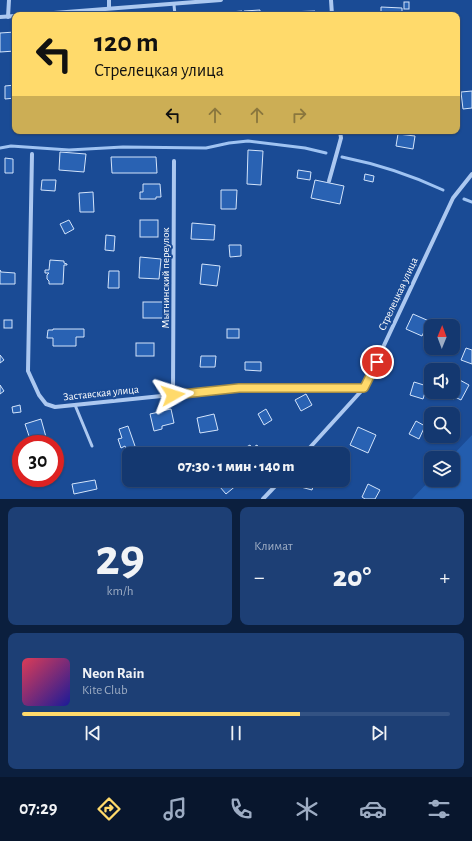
<!DOCTYPE html>
<html lang="ru">
<meta charset="utf-8">
<style>
body{margin:0;font-family:"Alegreya Sans",sans-serif;background:#1d3f75;color:#f1f3f6;height:100vh;display:flex;flex-direction:column;font-size:15px;white-space:nowrap}
*{box-sizing:border-box;margin:0}
p{font-size:13px;color:#9dacc3}
.icon{flex:none;width:22px;height:22px;fill:none;stroke:currentColor;stroke-width:2;stroke-linecap:round;stroke-linejoin:round}
.map{position:relative;height:499px;overflow:hidden}
.details{display:flex;flex-direction:column;gap:8px;padding:8px;background:#0b1f3e;flex:1}
.details>*{flex:none}
.top-card{position:absolute;left:12px;top:12px;width:448px;height:122px;border-radius:8px;box-shadow:0 1px 3px #0004,0 0 0 1px #335283;background:#ffda6b;color:#111;overflow:hidden}
.needle{width:26px;rotate:1deg}
.fabs{position:absolute;left:424px;top:319px;display:grid;gap:8px}
.fabs a{display:grid;place-items:center;width:36px;height:36px;border-radius:8px;background:#143870;box-shadow:0 1px 3px #0004,0 0 0 1px #335283;font-size:20px}
.speed{position:absolute;left:12px;top:435px;display:flex;gap:8px;font-size:20px;font-weight:700;text-align:center}
.speed>*{display:grid;place-content:center;width:52px;height:52px;border-radius:50%;background:#143870;box-shadow:0 1px 3px #0004,0 0 0 1px #335283;line-height:1}
.speed .limit{border:6px solid #d22;background:#fff;color:#111}
.pin{position:absolute;display:grid;place-items:center;width:34px;height:34px;color:#fff;margin:-17px;border:2px solid #fff;border-radius:50%;box-shadow:0 1px 4px #0007}
.me{position:absolute;width:44px;margin:-22px;rotate:84deg;stroke-linejoin:round;filter:drop-shadow(0 0 3px #0008)}
.turn{display:flex;align-items:center;gap:14px;height:84px;padding:0 16px;font-size:18px}
.turn .icon{width:52px;height:52px;stroke-width:2.5}
.turn b{display:block;font-size:28px;line-height:34px}
.lanes{display:flex;align-items:center;height:38px;padding:0 16px;background:#0003;justify-content:center;gap:20px;direction:ltr}
.lanes .off{opacity:.35}
.big{font-size:30px;font-weight:800;line-height:1.1}
.details .card{flex:1;display:flex;flex-direction:column;justify-content:center;gap:6px;min-width:0;padding:0 14px;border-radius:8px;background:#1d3f75}
.details .dial{align-items:center;gap:0}
.dial b{font-size:52px;line-height:1}
.song{display:flex;align-items:center;gap:12px}
.cover{width:48px;height:48px;border-radius:6px;background:linear-gradient(135deg,hsl(350 70% 55%),hsl(240 70% 35%))}
.played{height:4px;border-radius:2px;background:linear-gradient(90deg,#ffda6b 65%,#335283 65%)}
.keys{display:flex;justify-content:space-around;direction:ltr}
.heat{display:flex;justify-content:space-between;align-items:center;font-size:22px;direction:ltr}
.details .tiles{flex:1;display:grid;gap:8px;grid-template-columns:1fr 1fr}
.card:last-child{grid-column:span 2}
.trip{position:absolute;left:122px;top:447px;width:228px;height:40px;border-radius:8px;background:#143870;box-shadow:0 1px 3px #0004,0 0 0 1px #335283;font-weight:800;line-height:40px;text-align:center}
.dock{display:flex;height:64px;justify-content:space-around;align-items:center;background:#08162d;color:#9dacc3}
.dock .icon{width:28px;height:28px}
.dock .on{color:#ffda6b}
.dock b{font-size:18px;color:#f1f3f6}
.map>svg:first-child{display:block}
.green{fill:#235dae}
.lines{fill:none;stroke-linecap:round;stroke-linejoin:round}
.stream{stroke:#9fc3f2;stroke-width:3}
.building{fill:#2962b3;stroke:#d3e4fb}
.lane{stroke:#acc8f0;stroke-width:3}
.street{stroke:#acc8f0;stroke-width:4}
.route-casing{stroke:#a68e46;stroke-width:10}
.route{stroke:#ffda6b;stroke-width:7}
.labels{text-anchor:middle;dominant-baseline:central;stroke-width:4;stroke-linejoin:round;paint-order:stroke}
.street-label{font-size:11px;fill:#fff;stroke:#1a4b95}
</style>
<div class="map">
<svg width="472" height="499" viewBox="0 0 472 499">
<rect width="100%" height="100%" fill="#1a4b95"/>
<!-- green -->
<path class="green" d="M472,435V499H412L431,479V480H453V458H450Z"/>
<g class="lines">
<!-- stream -->
<g class="stream">
<path d="M0,148L11,146L69,150L123,147L206,148L229,143L248,141L305,148L326,153"/>
<path d="M342,157C377,164 411,175 443,190"/>
<path d="M464,199L472,202"/>
</g>
</g>
<!-- building -->
<g class="building">
<rect x="404" y="2" width="5" height="7"/>
<path d="M381,7L402,8V15H381Z"/>
<path d="M260,10V15H244V11Z"/>
<path d="M242,11V15H230V12Z"/>
<path d="M315,11V15H289L288,12Z"/>
<rect x="430" y="12" width="17" height="3"/>
<path d="M15,32V51L0,52V33Z"/>
<rect x="457" y="63" width="2" height="12"/>
<path d="M15,85V98L5,99V86Z"/>
<path d="M472,91V108L463,109L461,92Z"/>
<path d="M134,131H148V132L134,133Z"/>
<path d="M398,134L415,136L413,149L396,146Z"/>
<path d="M248,150L263,151L261,185L247,184Z"/>
<path d="M60,152L86,154L84,172L59,170Z"/>
<path d="M111,157H156L157,173H112Z"/>
<path d="M5,158L13,159V173H5Z"/>
<path d="M298,170L311,172L310,180L297,178Z"/>
<path d="M365,174L374,176L373,182L364,180Z"/>
<path d="M42,180H56L55,191L41,190Z"/>
<path d="M315,180L344,186L340,204L311,198Z"/>
<path d="M143,184H160L161,197H156V199H140V192H143Z"/>
<path d="M221,190H237L236,209H221Z"/>
<path d="M93,192L94,212H80L79,193Z"/>
<path d="M69,220L74,229L65,234L60,224Z"/>
<rect x="140" y="220" width="18" height="17"/>
<path d="M192,223L215,225L214,240L191,239Z"/>
<path d="M106,235L115,236L114,251L105,250Z"/>
<path d="M229,245H241V256L230,257Z"/>
<path d="M140,257L161,259L159,279L139,278Z"/>
<path d="M50,260L64,261V263L67,264V265H64L63,284H49V281L47,279V275L49,273H45V270H49Z"/>
<path d="M202,264L220,266L217,286L200,284Z"/>
<path d="M0,270L1,272L15,273V284H0Z"/>
<path d="M109,271H119V288H108Z"/>
<rect x="143" y="302" width="21" height="16"/>
<path d="M413,314L429,321L422,336L406,329Z"/>
<rect x="4" y="320" width="8" height="8"/>
<path d="M53,329H84V337H76V346H53V338H47L48,330H53Z"/>
<rect x="227" y="329" width="12" height="9"/>
<rect x="136" y="343" width="18" height="13"/>
<path d="M466,348L472,350V364L461,360Z"/>
<path d="M0,355L4,360L0,363Z"/>
<path d="M201,356H216L215,367H200Z"/>
<path d="M245,362H261V371L245,370Z"/>
<path d="M456,378L469,385L461,400L455,397L454,399L448,396L449,392H453V383Z"/>
<path d="M414,382L427,386L423,399L410,395Z"/>
<path d="M0,385L4,391L0,394Z"/>
<path d="M306,394L312,405L301,411L295,400Z"/>
<path d="M20,405L21,412L13,413L12,407Z"/>
<path d="M162,409V411L171,409L174,423L162,426V429L154,431L150,414L159,412L158,410Z"/>
<path d="M266,409L272,420L264,425L258,414Z"/>
<path d="M214,414L218,430L200,433L197,418Z"/>
<path d="M41,419L46,437L31,442L25,424Z"/>
<path d="M416,421L425,426L419,439L409,434Z"/>
<path d="M128,426L136,449L128,453L125,446L121,448L118,439L122,438L119,429Z"/>
<path d="M358,427L376,435L368,453L350,445Z"/>
<path d="M250,445L252,448L257,445L262,454H243L241,450Z"/>
<path d="M95,480L97,489L74,494L72,484Z"/>
<path d="M214,480H234L238,484L226,494Z"/>
<path d="M299,480H315L312,490L297,486Z"/>
<path d="M368,484L380,490L375,499H365L362,497Z"/>
</g>
<g class="lines">
<!-- lane -->
<g class="lane">
<path d="M174,5L175,15"/>
<path d="M75,405L92,446"/>
</g>
<!-- street -->
<g class="street">
<path d="M109,0V8"/>
<path d="M331,0L332,15"/>
<path d="M28,15L221,0"/>
<path d="M0,17L15,16"/>
<path d="M8,17L9,0"/>
<path d="M32,154L28,371L39,395L46,404L55,407L239,388H364"/>
<path d="M329,181L341,138L340,131"/>
<path d="M173,395L174,161"/>
<path d="M304,454L364,388L453,198L472,174"/>
<path d="M263,499L281,480"/>
</g>
</g>
<g class="lines">
<defs>
<path id="route" d="M173,395L239,388H364L377,362"/>
</defs>
<!-- route casing -->
<use href="#route" class="route-casing"/>
<!-- route -->
<use href="#route" class="route"/>
</g>
<g class="labels">
<!-- street labels -->
<g class="street-label">
<text transform="translate(165 278) rotate(-90)">Мытнинский переулок</text>
<text transform="translate(398 294) rotate(-65)">Стрелецкая улица</text>
<text transform="translate(101 393) rotate(-6)">Заставская улица</text>
</g>
</g>
</svg>
<div class="fabs">
<a><svg class="needle" viewBox="-14 -14 28 28"><path d="M0-13l5 13h-10z" fill="#e53935"/><path d="M0 13l5-13h-10z" fill="#9dacc3"/></svg></a>
<a><svg class="icon" aria-label="sound" viewBox="0 0 24 24"><path d="M4 9h4l5-4v14l-5-4H4zM17 9q2 3 0 6"/></svg></a>
<a><svg class="icon" aria-label="search" viewBox="0 0 24 24"><circle cx="10" cy="10" r="6"/><path d="M15 15l6 6"/></svg></a>
<a><svg class="icon" aria-label="layers" viewBox="0 0 24 24"><path d="M12 4l9 5-9 5-9-5zM3 14l9 5 9-5"/></svg></a>
</div>
<div class="speed"><div class="limit">30</div></div>
<div class="pin" style="left:377px;top:362px;background:#d93025"><svg class="icon" aria-label="arrive" viewBox="0 0 24 24"><path d="M6 21V4h12l-3 4 3 4H6"/></svg></div>
<svg class="me" style="left:173px;top:395px" viewBox="-20 -20 40 40"><path d="M0-17L14 15 0 8-14 15z" fill="#ffda6b" stroke="#fff" stroke-width="4"/></svg>
<div class="trip">07:30 · 1 мин · 140 m</div>
<div class="top-card">
<div class="turn"><svg class="icon" aria-label="left" viewBox="0 0 24 24"><path d="M17 20v-9H6M10 6l-5 5 5 5"/></svg><div><b>120 m</b>Стрелецкая улица</div></div>
<div class="lanes"><svg class="icon" aria-label="left" viewBox="0 0 24 24"><path d="M17 20v-9H6M10 6l-5 5 5 5"/></svg><svg class="icon off" aria-label="ahead" viewBox="0 0 24 24"><path d="M12 20V5M6 11l6-6 6 6"/></svg><svg class="icon off" aria-label="ahead" viewBox="0 0 24 24"><path d="M12 20V5M6 11l6-6 6 6"/></svg><svg class="icon off" aria-label="right" viewBox="0 0 24 24"><path d="M7 20v-9h11M14 6l5 5-5 5"/></svg></div>
</div>
</div>
<section class="details">
<div class="tiles">
<div class="card dial"><b>29</b><p>km/h</p></div>
<div class="card"><p>Климат</p>
<div class="heat"><a>−</a><b class="big">20°</b><a>+</a></div>
</div>
<div class="card">
<div class="song"><i class="cover"></i><div><b>Neon Rain</b><p>Kite Club</p></div></div>
<div class="played"></div>
<div class="keys"><svg class="icon" aria-label="previous" viewBox="0 0 24 24"><path d="M18 5L8 12l10 7zM5 5v14"/></svg><svg class="icon" aria-label="pause" viewBox="0 0 24 24"><path d="M8 5v14M16 5v14"/></svg><svg class="icon" aria-label="next" viewBox="0 0 24 24"><path d="M6 5l10 7-10 7zM19 5v14"/></svg></div>
</div>
</div>
</section>
<nav class="dock">
<b>07:29</b>
<svg class="icon on" aria-label="directions" viewBox="0 0 24 24"><path d="M12 3l9 9-9 9-9-9zM9 14v-3h6M13 9l2 2-2 2"/></svg>
<svg class="icon" aria-label="music" viewBox="0 0 24 24"><path d="M9 18V5l10-2v13"/><circle cx="6" cy="18" r="3"/><circle cx="16" cy="16" r="3"/></svg>
<svg class="icon" aria-label="phone" viewBox="0 0 24 24"><path d="M5 4h4l2 5-3 2q2 4 5 5l2-3 5 2v4C11 20 4 13 5 4z"/></svg>
<svg class="icon" aria-label="climate" viewBox="0 0 24 24"><path d="M12 3v18M4 7l16 10M4 17L20 7"/></svg>
<svg class="icon" aria-label="car" viewBox="0 0 24 24"><path d="M5 17H2v-5l4-1 3-4h7l3 4 3 1v5h-3M9 17h6M6 11h13"/><circle cx="7" cy="17" r="2"/><circle cx="17" cy="17" r="2"/></svg>
<svg class="icon" aria-label="filters" viewBox="0 0 24 24"><path d="M4 7h16M4 17h16"/><circle cx="9" cy="7" r="2"/><circle cx="15" cy="17" r="2"/></svg>
</nav>
